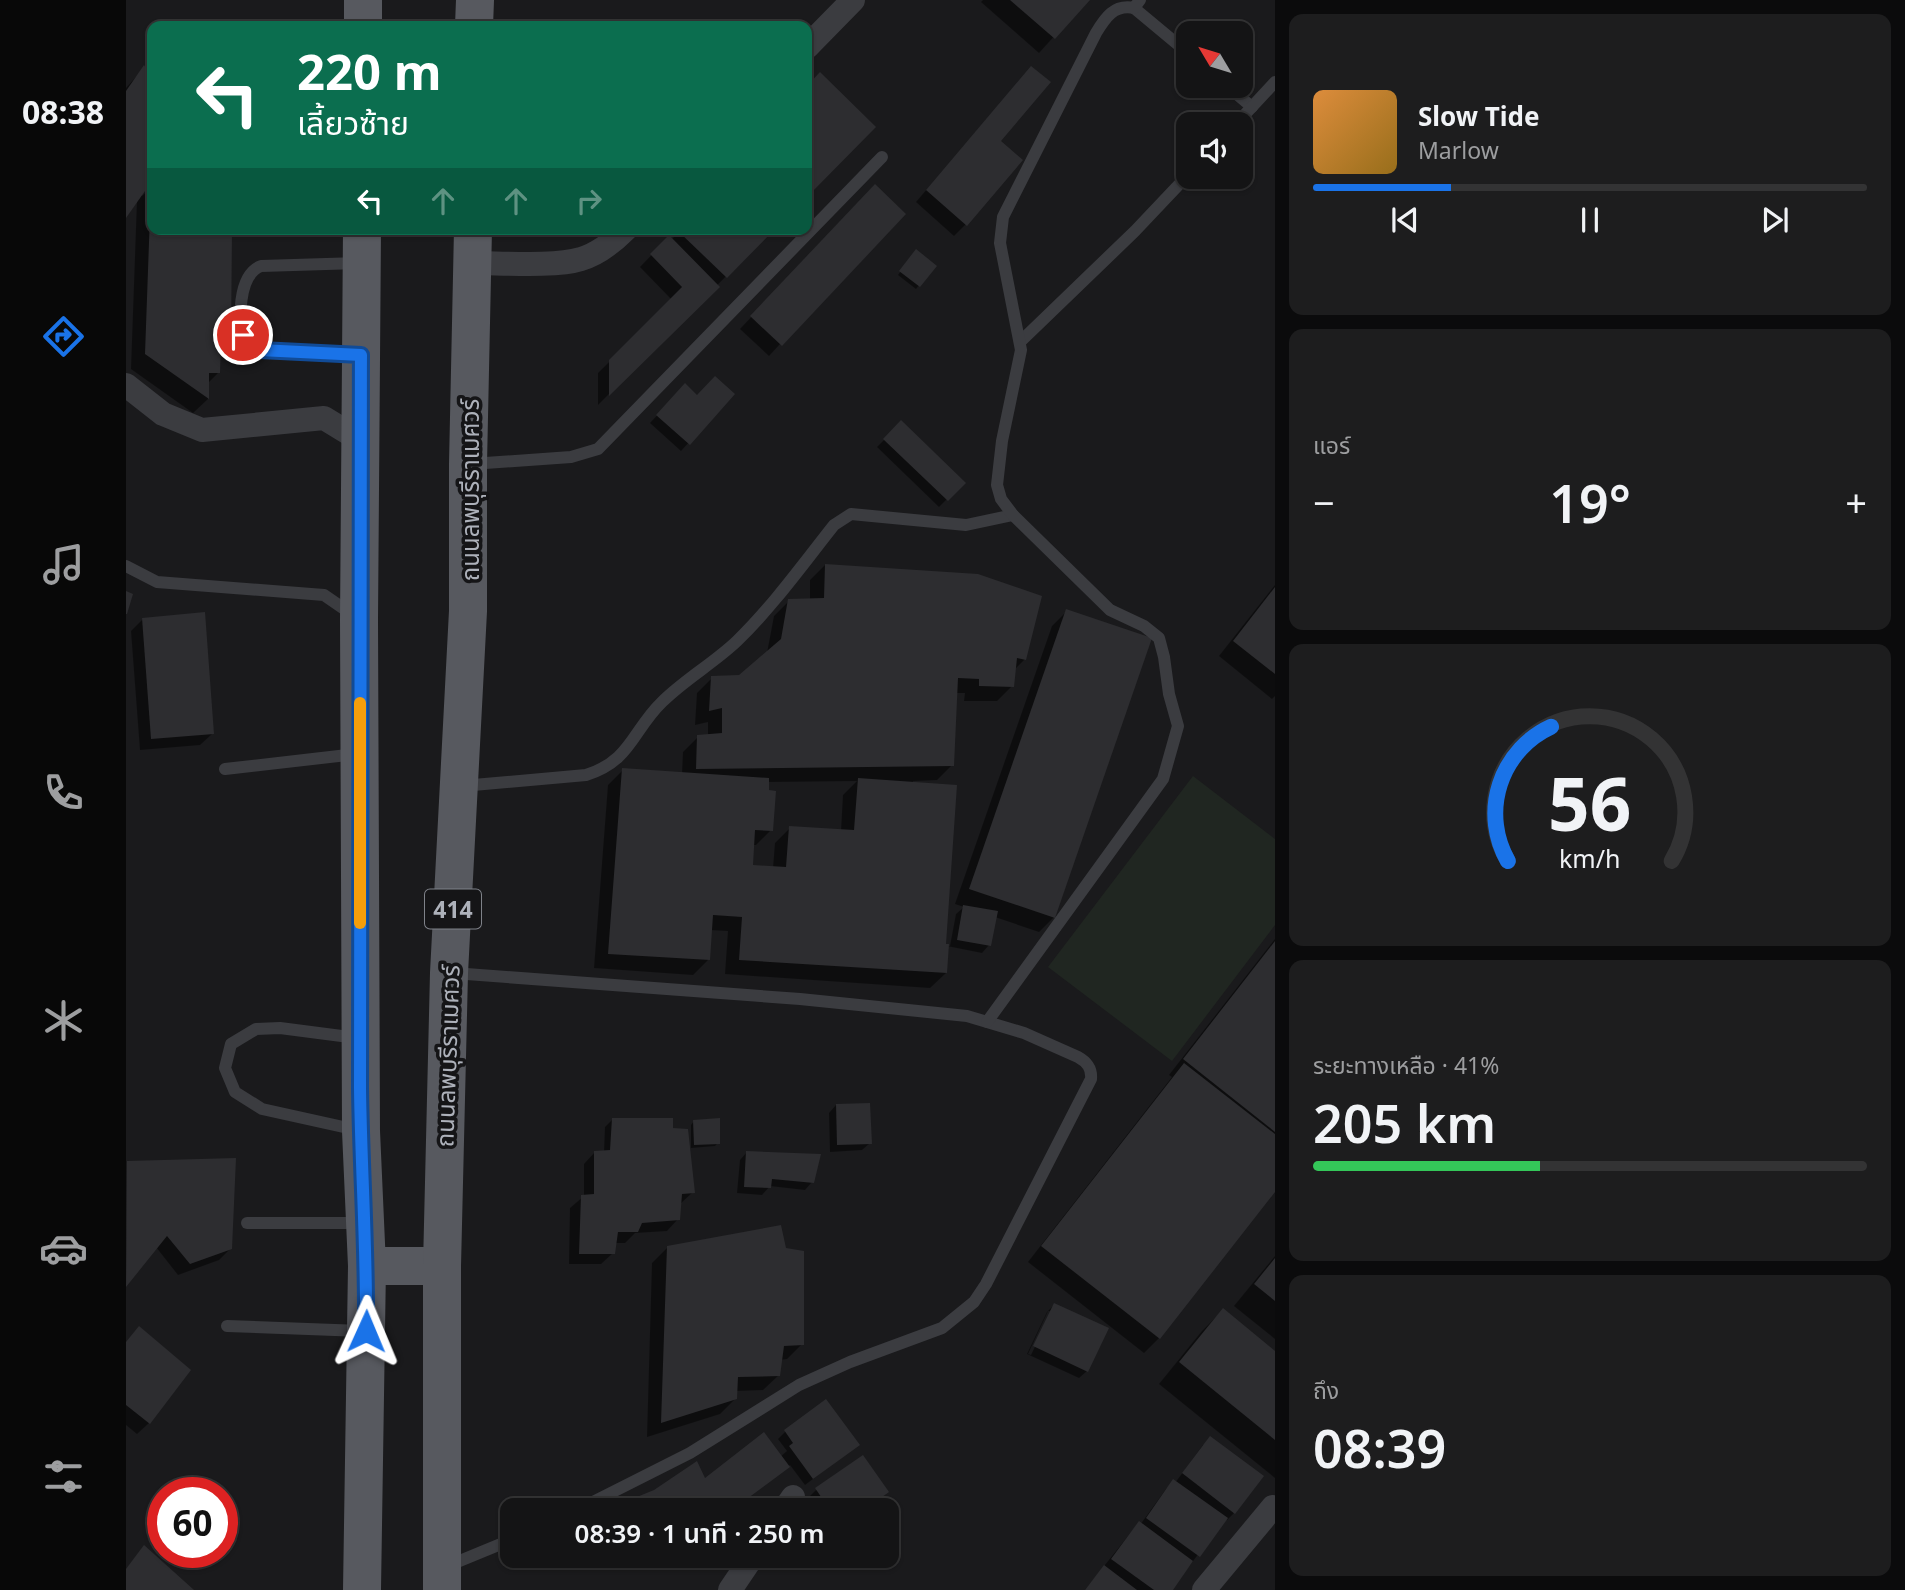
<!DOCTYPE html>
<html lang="th">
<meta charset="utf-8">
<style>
body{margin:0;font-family:"Noto Sans","Noto Sans Thai",sans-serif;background:#1d1d1e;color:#f1f3f6;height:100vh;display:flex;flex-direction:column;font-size:26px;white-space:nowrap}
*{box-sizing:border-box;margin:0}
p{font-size:23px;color:#9d9ea0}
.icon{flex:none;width:38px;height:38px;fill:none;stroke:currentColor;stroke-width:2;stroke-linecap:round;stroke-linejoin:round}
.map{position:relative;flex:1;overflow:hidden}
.panel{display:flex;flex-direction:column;gap:14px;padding:14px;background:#0b0b0c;width:630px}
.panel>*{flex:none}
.banner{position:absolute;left:21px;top:21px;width:665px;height:214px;border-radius:14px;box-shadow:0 2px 5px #0004,0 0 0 2px #333334;background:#0b6e4f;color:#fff;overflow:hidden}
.needle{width:46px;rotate:308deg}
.buttons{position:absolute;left:1050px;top:21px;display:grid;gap:14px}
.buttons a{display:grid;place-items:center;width:77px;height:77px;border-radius:14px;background:#141415;box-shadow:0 2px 5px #0004,0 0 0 2px #333334;font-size:35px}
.speed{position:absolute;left:21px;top:1477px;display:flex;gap:14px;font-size:35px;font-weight:700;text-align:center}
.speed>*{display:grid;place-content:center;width:91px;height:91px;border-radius:50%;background:#141415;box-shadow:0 2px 5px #0004,0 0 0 2px #333334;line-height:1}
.speed .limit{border:10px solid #d22;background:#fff;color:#111}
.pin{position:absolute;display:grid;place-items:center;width:60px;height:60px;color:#fff;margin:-30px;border:4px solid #fff;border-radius:50%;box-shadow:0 2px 7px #0007}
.me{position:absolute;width:77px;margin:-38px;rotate:1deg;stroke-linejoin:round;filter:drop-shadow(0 0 5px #0008)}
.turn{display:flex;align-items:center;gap:24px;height:147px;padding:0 35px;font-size:32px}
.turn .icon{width:91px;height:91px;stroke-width:2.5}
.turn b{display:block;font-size:49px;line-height:60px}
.lanes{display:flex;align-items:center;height:66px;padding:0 35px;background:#0003;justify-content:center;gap:35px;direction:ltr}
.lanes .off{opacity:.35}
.big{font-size:52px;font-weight:600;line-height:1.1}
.panel .tile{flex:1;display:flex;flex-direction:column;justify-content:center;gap:10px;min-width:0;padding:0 24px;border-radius:14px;background:#1d1d1e}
.panel .dial{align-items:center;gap:0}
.dial svg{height:182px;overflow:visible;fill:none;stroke:#333334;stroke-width:7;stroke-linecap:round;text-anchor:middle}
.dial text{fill:#f1f3f6;stroke:none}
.song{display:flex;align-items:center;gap:21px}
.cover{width:84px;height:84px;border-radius:10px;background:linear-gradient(135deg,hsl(30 70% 55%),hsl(40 70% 35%))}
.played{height:7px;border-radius:4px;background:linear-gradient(90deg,#1a73e8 25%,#333334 25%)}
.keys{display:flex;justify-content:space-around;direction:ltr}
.heat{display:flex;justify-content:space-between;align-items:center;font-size:38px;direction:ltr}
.charge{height:10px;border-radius:5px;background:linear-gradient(90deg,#34c759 41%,#333334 0)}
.trip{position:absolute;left:374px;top:1498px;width:399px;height:70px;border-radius:14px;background:#141415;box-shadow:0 2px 5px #0004,0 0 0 2px #333334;font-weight:600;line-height:70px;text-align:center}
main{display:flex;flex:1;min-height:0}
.tabs{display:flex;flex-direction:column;width:126px;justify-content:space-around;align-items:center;background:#080808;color:#9d9ea0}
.tabs .icon{width:49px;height:49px}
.tabs .on{color:#1a73e8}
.tabs b{font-size:32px;color:#f1f3f6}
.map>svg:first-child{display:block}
.green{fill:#202621}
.shadow{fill:#0007;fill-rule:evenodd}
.building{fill:#2d2d30}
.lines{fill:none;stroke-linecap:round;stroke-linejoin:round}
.service{stroke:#3b3c40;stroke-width:12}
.minor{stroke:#3b3c40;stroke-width:24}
.primary{stroke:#57595f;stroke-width:38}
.route-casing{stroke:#114b97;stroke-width:18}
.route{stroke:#1a73e8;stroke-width:12}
.slow{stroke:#f59e0b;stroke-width:12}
.labels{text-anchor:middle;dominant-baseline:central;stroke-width:7;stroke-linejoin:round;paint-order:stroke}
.shield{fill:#151517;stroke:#7f8289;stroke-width:2}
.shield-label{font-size:23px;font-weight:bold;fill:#adb1ba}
.street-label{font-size:24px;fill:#adb1ba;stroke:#151517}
</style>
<main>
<nav class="tabs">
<b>08:38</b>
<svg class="icon on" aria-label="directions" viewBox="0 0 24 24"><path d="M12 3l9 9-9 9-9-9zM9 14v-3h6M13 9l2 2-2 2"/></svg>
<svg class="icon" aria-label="music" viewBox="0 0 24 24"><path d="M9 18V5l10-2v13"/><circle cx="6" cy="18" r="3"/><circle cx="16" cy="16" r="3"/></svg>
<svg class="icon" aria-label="phone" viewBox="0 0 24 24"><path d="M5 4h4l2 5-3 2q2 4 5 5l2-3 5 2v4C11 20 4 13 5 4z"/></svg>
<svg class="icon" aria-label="climate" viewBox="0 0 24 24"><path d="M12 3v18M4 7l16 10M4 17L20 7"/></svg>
<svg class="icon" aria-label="car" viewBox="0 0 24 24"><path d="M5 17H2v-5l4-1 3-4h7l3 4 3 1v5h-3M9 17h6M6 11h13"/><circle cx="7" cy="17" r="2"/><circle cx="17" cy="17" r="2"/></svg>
<svg class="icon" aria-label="filters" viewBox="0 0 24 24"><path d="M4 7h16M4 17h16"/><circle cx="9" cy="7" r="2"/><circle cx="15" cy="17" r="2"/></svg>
</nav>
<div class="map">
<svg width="1149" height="1590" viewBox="0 0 1149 1590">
<rect width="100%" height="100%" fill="#1a1a1c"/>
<!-- green -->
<path class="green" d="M1067,776L1149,839V925L1046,1061L922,967Z"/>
<!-- shadow -->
<g class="shadow">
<path d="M857,0H961L913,53L855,2Z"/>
<path d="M18,68L26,81V178L15,194L16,196L26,186V229L103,339L93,349L92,373L81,384L82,399L67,413L5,369L11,200L0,215V88Z"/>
<path d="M694,75L747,127L681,195V88Z"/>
<path d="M894,80L873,141L840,224L828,236L790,202Z"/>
<path d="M738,197L654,344L643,356L614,329Z"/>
<path d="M556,229H647L472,405V373L546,300L514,267L543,237L545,240Z"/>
<path d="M787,255L808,266L790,289L772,275Z"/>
<path d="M552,393L571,397L607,394L555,451L524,423Z"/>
<path d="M775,423L837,483L813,507L751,447Z"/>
<path d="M699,565L899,659L888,670L886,686L871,701H838L839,693H830L826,765L811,780L787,781L818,945L824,946L830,914L838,907L829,904L926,626L941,611L928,917L913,932L869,917L863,945L856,953L821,946L820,973L804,988L599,974L602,931L584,930L582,960L567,975L468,968L482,785L497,770L556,774L557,752L572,737L582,736V722L569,725L571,693L586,678L614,677L641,653L648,616L663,601L684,600V580ZM731,781L717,795L715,831L664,828L649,843L647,868L625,867L626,845H630L645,830L641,782Z"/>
<path d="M1149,585V696L1146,699L1093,656Z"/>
<path d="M17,619L86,734L74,745L14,750L5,631Z"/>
<path d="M1149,939V1190L1033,1338L1018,1353L902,1262L1046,1077L1043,1075Z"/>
<path d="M710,1105L744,1143L736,1150L704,1152L703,1113Z"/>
<path d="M487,1119L546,1129L567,1192L554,1204L552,1219L541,1231L509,1233L499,1243H489L487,1253L475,1264H443L444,1208L458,1196V1164L469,1152H478L479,1127Z"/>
<path d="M568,1121L592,1143L589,1146L565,1148V1125Z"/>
<path d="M621,1152L686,1182L679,1190L644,1186L636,1195L611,1193L614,1160Z"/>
<path d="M2,1162L104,1249L93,1260L52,1275L30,1247L0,1284Z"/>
<path d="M541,1248L676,1344L661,1359L654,1360L653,1375L637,1390L609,1391V1399L594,1414L521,1437L526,1263Z"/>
<path d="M1149,1256V1339L1108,1306Z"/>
<path d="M928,1305L961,1371L953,1378L901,1354L921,1312ZM922,1311H926L905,1355L902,1354Z"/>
<path d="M1097,1310L1149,1353V1478L1033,1384L1076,1331Z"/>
<path d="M0,1342L23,1423L11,1434L0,1425Z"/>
<path d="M660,1431L732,1445L679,1485L664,1465L606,1510H483L528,1491L578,1481L654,1457L661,1451L652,1439Z"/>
<path d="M1077,1445L1108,1513L1101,1520L1099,1519L1045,1590H959L1006,1531L1014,1525L1040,1489L1047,1482L1049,1483Z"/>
<path d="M690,1490L761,1492L738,1510H692L683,1497Z"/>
<path d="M444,1556H478L466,1565L444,1568Z"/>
</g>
<!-- building -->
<g class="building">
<path d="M884,0H964L929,39Z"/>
<path d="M18,65L26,78V181L0,218V91Z"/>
<path d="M905,66L925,82L875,141L897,160L841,226L800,190Z"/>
<path d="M694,72L750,127L681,197V86Z"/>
<path d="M749,184L780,214L656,346L624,316Z"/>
<path d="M24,214H26V229H106L105,339H95L94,373H83V399L19,354Z"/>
<path d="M553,229H649L601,278L552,231Z"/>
<path d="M543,235L594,287L483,396V360L556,287L524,254Z"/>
<path d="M790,249L811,266L794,287L773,271Z"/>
<path d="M589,376L609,394L564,445L530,415L559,383L571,395Z"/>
<path d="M775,420L840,483L822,501L757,439Z"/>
<path d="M699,564L852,574L916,596L900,660L891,658L888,687L853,686V679L832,678L828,766L570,769L571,735L596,733V708L583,711L585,676L613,675L655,639L662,599L698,598Z"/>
<path d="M1149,587V674L1107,641Z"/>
<path d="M0,591L7,594L1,614H0Z"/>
<path d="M940,609L1026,638L929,918L843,889Z"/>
<path d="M79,612L88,734L25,739L16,618Z"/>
<path d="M496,768L643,778V790L650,791L647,831L629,830L627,865L660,867L663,826L728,830L732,778L831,785L820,944H823L821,973L613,960L616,917L587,915L584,960L482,954Z"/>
<path d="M837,905L872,911L865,946L831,940Z"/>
<path d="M1149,941V1132L1057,1059Z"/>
<path d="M1058,1063L1149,1134V1192L1034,1339L915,1246Z"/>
<path d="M744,1103L746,1144L711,1145L710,1104Z"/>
<path d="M486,1118H547V1128L562,1129L569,1193L556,1194L554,1220L516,1223L512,1232H492L489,1254H453L455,1195L468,1194V1151L484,1150Z"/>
<path d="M594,1118V1144L568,1145L567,1120Z"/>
<path d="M620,1151L695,1154L688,1183L646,1179L645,1188L618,1187Z"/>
<path d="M110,1158L106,1249L64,1264L41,1236L0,1287L1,1161Z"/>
<path d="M655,1225L660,1248L678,1251V1345L658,1346L654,1376L612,1377L611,1399L535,1423L541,1246Z"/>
<path d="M1149,1258V1301L1128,1284Z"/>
<path d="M928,1303L983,1328L962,1372L907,1346Z"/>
<path d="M1097,1308L1149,1351V1440L1053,1362Z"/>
<path d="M13,1326L65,1370L24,1424L0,1405V1342Z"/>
<path d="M700,1399L734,1445L687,1479L663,1446L667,1443L658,1430Z"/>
<path d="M638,1432L664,1467L606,1510H479L528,1490L571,1461L579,1478Z"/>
<path d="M1084,1436L1138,1476L1109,1514L1056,1473Z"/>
<path d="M737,1455L763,1492L738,1510H704L689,1488Z"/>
<path d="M1047,1479L1102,1518L1074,1557L1020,1518Z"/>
<path d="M1013,1521L1067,1561L1047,1590H1028L985,1559Z"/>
<path d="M18,1545L68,1590H0V1569Z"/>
<path d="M451,1556H478V1557L451,1561Z"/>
<path d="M978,1565L1011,1590H959Z"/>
</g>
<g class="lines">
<!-- service -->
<g class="service">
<path d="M1008,8L1062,53"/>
<path d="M1101,86L1126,107"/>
<path d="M1110,124L1149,82"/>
<path d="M894,342L1009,231L1062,175"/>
<path d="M231,355L134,350L120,342C111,322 112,275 135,266L233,263"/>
<path d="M345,464L445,457L472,449L756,157"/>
<path d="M0,566L31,582L198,595L227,615"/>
<path d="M99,769L230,754"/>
<path d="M336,786L460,775C505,761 506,731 536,702C559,679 588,663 611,641C647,606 677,564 708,525L725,514L840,525L887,515"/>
<path d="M327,973L674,999L841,1016L898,1033L952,1057C961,1062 966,1068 965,1079L860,1284L848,1302L816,1328L724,1362L673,1385L564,1453L451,1510"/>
<path d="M861,1022L1037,779L1052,726L1043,694L1038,657L1033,638L1018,626L984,610L887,515L875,499L871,485L876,441L895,350L874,243L877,217L970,33C979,18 988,4 1008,8L1014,0"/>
<path d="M231,1130L136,1109L109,1092L99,1068L105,1044L130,1029L154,1028L231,1038"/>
<path d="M121,1223H235"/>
<path d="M101,1326L236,1331"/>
<path d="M319,1567L387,1539"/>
</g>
<!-- minor -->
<g class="minor">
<path d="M681,47L727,0"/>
<path d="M347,263C375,263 430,267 455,259C472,254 487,242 500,229"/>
<path d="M0,385L37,414L76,430L198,418L234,440"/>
<path d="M658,1510L667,1497"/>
<path d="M604,1590L627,1556"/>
<path d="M1078,1590L1147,1507"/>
</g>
<!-- primary -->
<g class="primary">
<path d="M237,26V0"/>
<path d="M348,26L349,0"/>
<path d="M236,229L233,620L235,1131L241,1266L236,1590"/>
<path d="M241,1266H316"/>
<path d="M316,1590V1266L323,973L342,611V464L347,229"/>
</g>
</g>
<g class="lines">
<defs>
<path id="route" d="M117,335L120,342L134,350L235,355C233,599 233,843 234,1088C235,1169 241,1250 240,1331"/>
</defs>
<!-- route casing -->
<use href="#route" class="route-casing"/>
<!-- route -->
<use href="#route" class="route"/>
<!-- slow -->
<path class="slow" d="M234,703V923"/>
</g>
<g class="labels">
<!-- shield labels -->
<rect class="shield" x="299" y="889.5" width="56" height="39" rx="5"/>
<g class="shield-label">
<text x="327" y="909">414</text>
</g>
<!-- street labels -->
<g class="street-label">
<text transform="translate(343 490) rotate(-90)">ถนนลพบุรีราเมศวร์</text>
<text transform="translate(321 1056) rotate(-88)">ถนนลพบุรีราเมศวร์</text>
</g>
</g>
</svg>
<div class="buttons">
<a><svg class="needle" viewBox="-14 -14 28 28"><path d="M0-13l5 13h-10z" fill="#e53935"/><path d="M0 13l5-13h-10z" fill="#9d9ea0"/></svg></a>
<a><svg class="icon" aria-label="sound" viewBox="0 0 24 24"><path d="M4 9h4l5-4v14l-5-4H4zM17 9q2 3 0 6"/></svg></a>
</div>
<div class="speed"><div class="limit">60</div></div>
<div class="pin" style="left:117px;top:335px;background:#d93025"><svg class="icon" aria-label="arrive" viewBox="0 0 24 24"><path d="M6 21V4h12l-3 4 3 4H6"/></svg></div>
<svg class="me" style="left:240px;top:1331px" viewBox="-20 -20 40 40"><path d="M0-17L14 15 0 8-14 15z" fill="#1a73e8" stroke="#fff" stroke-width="4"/></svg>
<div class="trip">08:39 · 1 นาที · 250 m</div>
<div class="banner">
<div class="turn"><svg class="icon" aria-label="left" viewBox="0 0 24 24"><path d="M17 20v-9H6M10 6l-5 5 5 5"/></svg><div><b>220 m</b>เลี้ยวซ้าย</div></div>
<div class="lanes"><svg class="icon" aria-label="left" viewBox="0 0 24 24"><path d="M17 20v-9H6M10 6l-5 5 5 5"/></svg><svg class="icon off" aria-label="ahead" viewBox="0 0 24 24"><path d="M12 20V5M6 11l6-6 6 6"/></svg><svg class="icon off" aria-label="ahead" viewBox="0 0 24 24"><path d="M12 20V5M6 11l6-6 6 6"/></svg><svg class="icon off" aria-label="right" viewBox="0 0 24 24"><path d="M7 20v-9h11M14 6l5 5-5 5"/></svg></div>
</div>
</div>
<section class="panel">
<div class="tile">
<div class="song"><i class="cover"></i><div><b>Slow Tide</b><p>Marlow</p></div></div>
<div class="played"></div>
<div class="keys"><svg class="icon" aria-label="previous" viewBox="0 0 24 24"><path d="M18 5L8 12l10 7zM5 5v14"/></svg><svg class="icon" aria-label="pause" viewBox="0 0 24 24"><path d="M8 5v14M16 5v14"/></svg><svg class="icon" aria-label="next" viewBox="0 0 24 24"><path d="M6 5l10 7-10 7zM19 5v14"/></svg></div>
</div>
<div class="tile"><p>แอร์</p>
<div class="heat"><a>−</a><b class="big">19°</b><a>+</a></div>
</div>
<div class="tile dial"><svg viewBox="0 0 100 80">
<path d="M14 69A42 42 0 1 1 86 69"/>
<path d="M14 69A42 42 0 0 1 33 10" stroke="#1a73e8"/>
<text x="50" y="56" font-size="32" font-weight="700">56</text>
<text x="50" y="72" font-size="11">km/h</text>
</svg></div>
<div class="tile"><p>ระยะทางเหลือ · 41%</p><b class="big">205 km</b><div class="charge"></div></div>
<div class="tile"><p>ถึง</p><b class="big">08:39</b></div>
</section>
</main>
